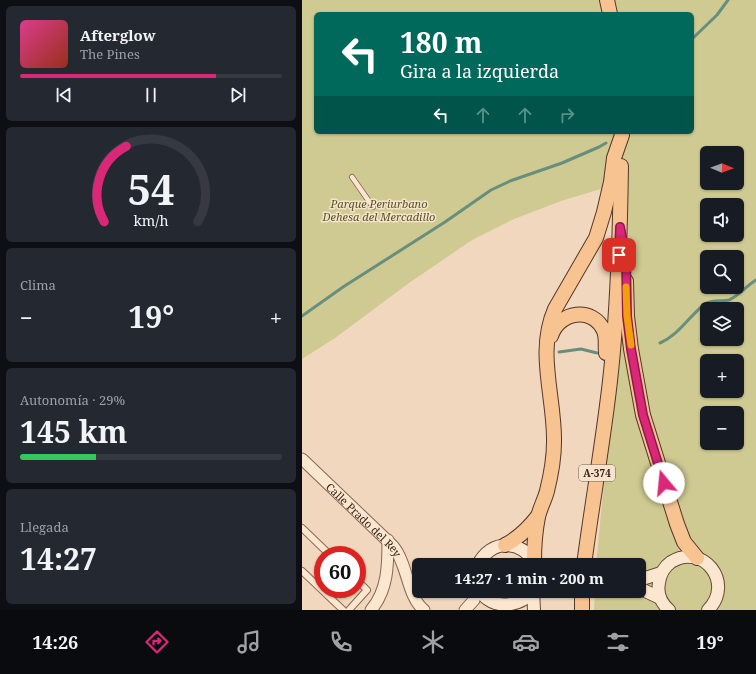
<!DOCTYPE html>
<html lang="es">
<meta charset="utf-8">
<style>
body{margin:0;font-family:"Noto Serif",serif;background:#242831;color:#f1f3f6;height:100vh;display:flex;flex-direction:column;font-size:15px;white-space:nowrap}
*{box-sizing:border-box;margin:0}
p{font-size:13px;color:#9ea1a6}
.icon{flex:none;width:22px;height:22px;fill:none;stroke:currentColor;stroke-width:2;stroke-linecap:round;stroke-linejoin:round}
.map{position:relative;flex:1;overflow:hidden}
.sheet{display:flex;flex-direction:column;gap:6px;padding:6px;background:#0d0f14;width:302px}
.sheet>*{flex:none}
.hud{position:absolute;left:12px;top:12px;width:380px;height:122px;border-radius:6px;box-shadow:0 1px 3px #0004;background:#00695c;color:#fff;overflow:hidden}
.needle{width:26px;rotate:91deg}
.fabs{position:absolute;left:398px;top:146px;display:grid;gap:8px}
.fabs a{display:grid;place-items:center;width:44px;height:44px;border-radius:6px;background:#171b24;box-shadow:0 1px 3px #0004;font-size:20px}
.speed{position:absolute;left:12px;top:546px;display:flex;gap:8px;font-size:20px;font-weight:700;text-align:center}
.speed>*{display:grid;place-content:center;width:52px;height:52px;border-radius:50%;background:#171b24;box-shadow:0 1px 3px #0004;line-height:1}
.speed .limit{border:6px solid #d22;background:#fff;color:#111}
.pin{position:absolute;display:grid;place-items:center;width:34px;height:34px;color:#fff;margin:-17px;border-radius:8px;box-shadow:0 2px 6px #0006}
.me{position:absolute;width:44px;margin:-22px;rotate:343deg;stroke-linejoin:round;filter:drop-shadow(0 0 3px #0008)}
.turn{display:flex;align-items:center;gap:14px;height:84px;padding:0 20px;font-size:18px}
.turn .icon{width:52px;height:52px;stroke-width:2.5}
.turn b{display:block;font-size:28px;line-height:34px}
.lanes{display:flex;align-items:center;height:38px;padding:0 20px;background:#0003;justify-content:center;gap:20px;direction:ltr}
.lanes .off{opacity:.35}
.big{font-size:30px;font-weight:700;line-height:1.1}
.sheet .widget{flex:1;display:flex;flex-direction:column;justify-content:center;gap:6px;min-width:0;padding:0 14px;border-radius:6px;background:#242831}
.sheet .dial{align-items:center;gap:0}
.dial svg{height:104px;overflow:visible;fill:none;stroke:#363941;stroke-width:7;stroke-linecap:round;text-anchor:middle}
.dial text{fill:#f1f3f6;stroke:none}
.song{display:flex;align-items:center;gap:12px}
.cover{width:48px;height:48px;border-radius:6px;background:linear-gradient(135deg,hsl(330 70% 55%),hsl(10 70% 35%))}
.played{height:4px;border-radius:2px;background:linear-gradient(90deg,#db2777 75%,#363941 75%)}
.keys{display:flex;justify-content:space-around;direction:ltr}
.heat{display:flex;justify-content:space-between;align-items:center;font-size:22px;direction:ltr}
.charge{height:6px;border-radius:3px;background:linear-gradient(90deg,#34c759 29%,#363941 0)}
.trip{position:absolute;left:110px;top:558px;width:234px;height:40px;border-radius:6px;background:#171b24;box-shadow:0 1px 3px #0004;font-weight:700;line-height:40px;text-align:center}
.dock{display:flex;height:64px;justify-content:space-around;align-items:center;background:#090b0e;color:#9ea1a6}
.dock .icon{width:28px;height:28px}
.dock .active{color:#db2777}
.dock b{font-size:18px;color:#f1f3f6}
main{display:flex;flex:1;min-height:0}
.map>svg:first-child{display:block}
.green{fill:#cfca91;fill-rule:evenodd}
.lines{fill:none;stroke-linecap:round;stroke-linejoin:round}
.stream{stroke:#688f7e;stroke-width:3}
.service-casing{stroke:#896755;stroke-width:6}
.pedestrian-casing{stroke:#896755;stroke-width:8}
.tertiary-casing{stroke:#896755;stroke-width:13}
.secondary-casing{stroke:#6b4838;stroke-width:14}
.primary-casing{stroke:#56362a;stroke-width:16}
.service{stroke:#fbe6d0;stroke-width:4.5}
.pedestrian{stroke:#fbe6d0;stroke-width:6}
.tertiary{stroke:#fbe6d0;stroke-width:11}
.secondary{stroke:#fbe6d0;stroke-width:12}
.primary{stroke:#f7c491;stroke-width:14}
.route-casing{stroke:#8e194d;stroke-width:10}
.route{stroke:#db2777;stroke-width:7}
.slow{stroke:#f59e0b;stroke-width:7}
.labels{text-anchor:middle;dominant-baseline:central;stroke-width:3;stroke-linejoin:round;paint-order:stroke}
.shield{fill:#f7e3cd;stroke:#715d50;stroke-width:1}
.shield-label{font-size:10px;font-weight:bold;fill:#38231b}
.park-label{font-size:11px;font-style:italic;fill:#525520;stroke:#f7e3cd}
.street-label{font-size:11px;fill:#38231b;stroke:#f7e3cd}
</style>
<main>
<section class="sheet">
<div class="widget">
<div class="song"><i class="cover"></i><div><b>Afterglow</b><p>The Pines</p></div></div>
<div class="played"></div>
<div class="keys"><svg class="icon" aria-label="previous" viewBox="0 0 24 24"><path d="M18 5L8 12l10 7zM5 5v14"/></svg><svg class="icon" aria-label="pause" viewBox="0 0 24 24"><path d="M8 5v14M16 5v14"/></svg><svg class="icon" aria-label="next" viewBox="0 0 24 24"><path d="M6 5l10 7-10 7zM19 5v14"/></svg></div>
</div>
<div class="widget dial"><svg viewBox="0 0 100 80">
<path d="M14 69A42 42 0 1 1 86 69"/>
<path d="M14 69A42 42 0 0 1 31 11" stroke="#db2777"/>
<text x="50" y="56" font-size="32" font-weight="700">54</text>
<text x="50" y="72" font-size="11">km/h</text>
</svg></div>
<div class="widget"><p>Clima</p>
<div class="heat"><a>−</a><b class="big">19°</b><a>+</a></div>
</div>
<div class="widget"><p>Autonomía · 29%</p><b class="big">145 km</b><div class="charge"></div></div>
<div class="widget"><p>Llegada</p><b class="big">14:27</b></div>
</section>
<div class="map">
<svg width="454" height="610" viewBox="0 0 454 610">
<rect width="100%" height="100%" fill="#f0d7bd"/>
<!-- green -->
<path class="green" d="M0,0H454V610H292L293,591H337V565H294L302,482L325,181L259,201L212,219L170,240L107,283L33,338L0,359ZM14,14H390V132H14ZM405,153H435V183H405ZM405,205H435V235H405ZM405,257H435V287H405ZM405,309H435V339H405ZM405,361H435V391H405ZM405,413H435V443H405Z"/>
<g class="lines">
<!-- stream -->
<g class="stream">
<path d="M390,39L415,15L426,0"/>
<path d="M0,316L41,287L143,222L189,190L208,181L260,163L297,147L304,143"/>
<path d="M358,343C377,335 387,316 403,304C410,299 419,302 427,300C437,296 445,285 454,280"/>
<path d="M257,352L279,349L295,353"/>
</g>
<defs>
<path id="service" d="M50,177L71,207"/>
<g id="pedestrian">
<path d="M0,528L28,555"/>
<path d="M0,571L41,610"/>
<path d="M47,610L65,590L55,580"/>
</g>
<g id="tertiary">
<path id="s1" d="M0,459L91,546C106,564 105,597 122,610"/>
<path d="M69,610C86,590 86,565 86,540"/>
<path d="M163,610L172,600L174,591"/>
</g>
<g id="secondary">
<path d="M176,565C188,539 221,538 233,565"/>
<path d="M337,580L359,573"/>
<path d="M337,588L358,598"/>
<path d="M178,591C190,610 217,608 231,591"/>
<path d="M231,591L232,610"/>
<path d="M367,610C359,603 355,593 357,583C358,575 362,567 369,562C401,542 433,583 406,610"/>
</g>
<g id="primary">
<path d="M305,0L308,14"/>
<path d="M324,281L325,316L329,349L341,415L375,524L382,542L395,558"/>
<path d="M249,336C257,311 291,306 302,331C305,338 303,346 304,353"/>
<path d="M203,545C217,538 226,529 236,516"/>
<path d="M232,562C232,547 233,532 236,517C238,508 243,499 245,491C249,475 252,458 252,442C253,398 234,352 253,309L294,238L302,212L309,182L312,158L320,135"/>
<path d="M282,565C290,504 301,443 308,381C316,310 318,238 319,166"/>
<path d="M280,591V610"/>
</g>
</defs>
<!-- service casing -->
<use href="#service" class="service-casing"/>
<!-- pedestrian casing -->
<use href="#pedestrian" class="pedestrian-casing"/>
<!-- tertiary casing -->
<use href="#tertiary" class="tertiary-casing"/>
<!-- secondary casing -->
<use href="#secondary" class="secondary-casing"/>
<!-- primary casing -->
<use href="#primary" class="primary-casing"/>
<!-- service -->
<use href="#service" class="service"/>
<!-- pedestrian -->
<use href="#pedestrian" class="pedestrian"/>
<!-- tertiary -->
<use href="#tertiary" class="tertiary"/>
<!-- secondary -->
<use href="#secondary" class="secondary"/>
<!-- primary -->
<use href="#primary" class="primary"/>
</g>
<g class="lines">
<defs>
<path id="route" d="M317,255L318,227L324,258L325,316L329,349L341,415L362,483"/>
</defs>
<!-- route casing -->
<use href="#route" class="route-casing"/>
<!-- route -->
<use href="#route" class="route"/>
<!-- slow -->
<path class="slow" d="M324,287L325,316L329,345"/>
</g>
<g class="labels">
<!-- shield labels -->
<rect class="shield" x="277" y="465" width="36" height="16" rx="3"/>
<g class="shield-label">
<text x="295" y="473">A-374</text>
</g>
<!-- park labels -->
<g class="park-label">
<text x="77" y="203">Parque Periurbano<tspan x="77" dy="13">Dehesa del Mercadillo</tspan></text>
</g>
<!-- street labels -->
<g class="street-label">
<text stroke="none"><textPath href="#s1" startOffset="87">Calle Prado del Rey</textPath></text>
</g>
</g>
</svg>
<div class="fabs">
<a><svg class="needle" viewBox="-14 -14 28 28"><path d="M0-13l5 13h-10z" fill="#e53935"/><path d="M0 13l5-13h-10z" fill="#9ea1a6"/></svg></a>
<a><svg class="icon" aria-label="sound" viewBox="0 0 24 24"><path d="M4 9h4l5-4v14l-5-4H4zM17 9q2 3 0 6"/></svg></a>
<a><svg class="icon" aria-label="search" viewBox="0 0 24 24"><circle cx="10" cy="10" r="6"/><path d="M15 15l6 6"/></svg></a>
<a><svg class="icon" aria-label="layers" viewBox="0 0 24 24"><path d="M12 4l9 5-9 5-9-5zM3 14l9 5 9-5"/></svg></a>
<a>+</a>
<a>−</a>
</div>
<div class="speed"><div class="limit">60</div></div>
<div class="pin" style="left:317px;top:255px;background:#d93025"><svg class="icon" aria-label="arrive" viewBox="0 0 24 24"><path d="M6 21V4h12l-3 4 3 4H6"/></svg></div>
<svg class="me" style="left:362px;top:483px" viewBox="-20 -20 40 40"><circle r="19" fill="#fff"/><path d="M0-13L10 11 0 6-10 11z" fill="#db2777"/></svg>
<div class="trip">14:27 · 1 min · 200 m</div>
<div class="hud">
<div class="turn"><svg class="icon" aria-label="left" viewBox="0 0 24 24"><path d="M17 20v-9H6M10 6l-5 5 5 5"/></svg><div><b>180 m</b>Gira a la izquierda</div></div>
<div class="lanes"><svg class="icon" aria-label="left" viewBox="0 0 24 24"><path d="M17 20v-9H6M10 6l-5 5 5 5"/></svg><svg class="icon off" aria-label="ahead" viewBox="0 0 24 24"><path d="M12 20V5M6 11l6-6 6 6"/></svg><svg class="icon off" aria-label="ahead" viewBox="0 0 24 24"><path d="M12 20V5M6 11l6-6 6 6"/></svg><svg class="icon off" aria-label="right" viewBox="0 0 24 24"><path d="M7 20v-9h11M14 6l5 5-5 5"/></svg></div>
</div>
</div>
</main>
<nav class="dock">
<b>14:26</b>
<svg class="icon active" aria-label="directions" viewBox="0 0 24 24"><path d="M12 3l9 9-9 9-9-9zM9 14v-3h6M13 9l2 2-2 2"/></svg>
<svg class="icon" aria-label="music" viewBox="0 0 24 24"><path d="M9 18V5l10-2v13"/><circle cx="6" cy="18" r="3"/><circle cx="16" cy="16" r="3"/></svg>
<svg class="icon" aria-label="phone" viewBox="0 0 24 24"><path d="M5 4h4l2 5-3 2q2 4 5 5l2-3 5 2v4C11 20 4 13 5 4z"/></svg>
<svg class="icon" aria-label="climate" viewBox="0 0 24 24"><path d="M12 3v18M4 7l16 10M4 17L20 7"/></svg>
<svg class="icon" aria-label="car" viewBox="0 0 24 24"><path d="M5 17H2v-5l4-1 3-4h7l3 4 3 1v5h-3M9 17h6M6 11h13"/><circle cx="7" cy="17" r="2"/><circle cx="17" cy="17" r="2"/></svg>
<svg class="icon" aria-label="filters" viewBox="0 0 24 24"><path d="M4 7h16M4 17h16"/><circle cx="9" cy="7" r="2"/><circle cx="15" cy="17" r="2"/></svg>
<b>19°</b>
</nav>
